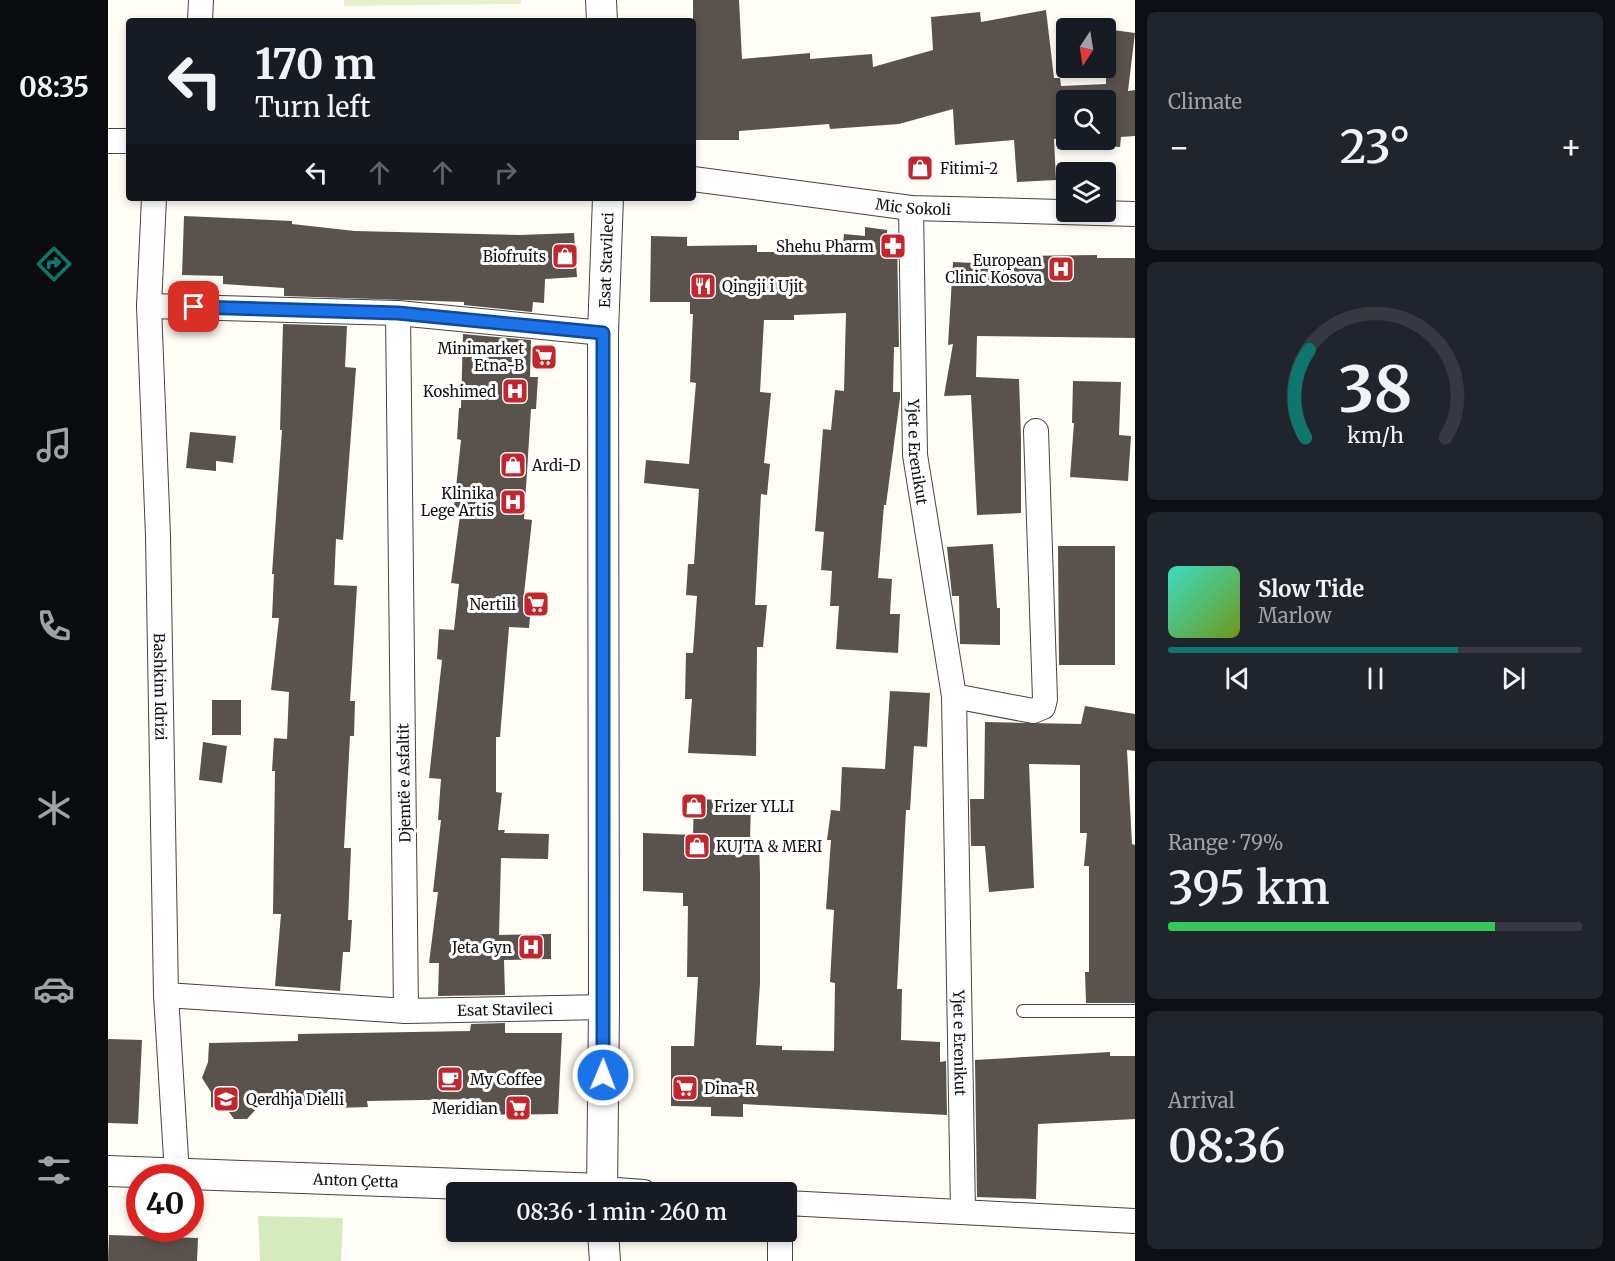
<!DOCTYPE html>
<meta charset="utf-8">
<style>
body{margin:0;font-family:Merriweather,serif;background:#20242c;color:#f1f3f6;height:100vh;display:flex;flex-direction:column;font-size:22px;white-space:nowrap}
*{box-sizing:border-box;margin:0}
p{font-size:20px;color:#9ea1a6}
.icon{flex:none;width:33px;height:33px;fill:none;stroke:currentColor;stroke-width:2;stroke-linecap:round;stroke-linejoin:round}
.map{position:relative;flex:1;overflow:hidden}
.side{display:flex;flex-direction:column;gap:12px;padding:12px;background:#0d0f14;width:480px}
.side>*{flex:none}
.hud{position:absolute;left:18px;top:18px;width:570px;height:183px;border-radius:6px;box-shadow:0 3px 9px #0003;background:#171b24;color:#f1f3f6;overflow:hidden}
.needle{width:39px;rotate:192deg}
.controls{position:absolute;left:948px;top:18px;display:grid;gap:12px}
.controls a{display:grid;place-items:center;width:60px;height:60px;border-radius:6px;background:#171b24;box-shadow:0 3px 9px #0003;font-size:30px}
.speed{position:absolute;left:18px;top:1164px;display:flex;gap:12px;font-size:30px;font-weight:700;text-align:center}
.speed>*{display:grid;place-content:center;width:78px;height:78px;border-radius:50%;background:#171b24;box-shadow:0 3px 9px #0003;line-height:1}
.speed .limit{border:9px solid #d22;background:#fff;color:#111}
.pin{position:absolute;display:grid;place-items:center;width:51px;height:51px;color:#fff;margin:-26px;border-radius:12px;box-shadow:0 3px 9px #0006}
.me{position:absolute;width:66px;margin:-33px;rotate:1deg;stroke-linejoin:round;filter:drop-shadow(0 0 4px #0008)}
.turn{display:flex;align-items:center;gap:21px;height:126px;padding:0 30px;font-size:27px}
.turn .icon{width:78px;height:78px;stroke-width:2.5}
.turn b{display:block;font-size:42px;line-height:51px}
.lanes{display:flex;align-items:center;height:57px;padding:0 30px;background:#0003;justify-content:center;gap:30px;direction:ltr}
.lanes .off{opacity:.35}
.big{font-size:45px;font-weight:600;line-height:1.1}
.side .tile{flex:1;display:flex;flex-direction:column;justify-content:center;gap:9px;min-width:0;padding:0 21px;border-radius:9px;background:#20242c}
.side .dial{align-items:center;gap:0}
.dial svg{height:156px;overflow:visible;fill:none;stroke:#363941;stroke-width:7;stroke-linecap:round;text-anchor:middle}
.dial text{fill:#f1f3f6;stroke:none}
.song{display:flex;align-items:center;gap:18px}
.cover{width:72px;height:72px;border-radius:9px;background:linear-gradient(135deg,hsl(170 70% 55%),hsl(80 70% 35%))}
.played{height:6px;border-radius:3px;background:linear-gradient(90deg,#0f766e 70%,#363941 70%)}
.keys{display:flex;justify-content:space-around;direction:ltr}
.heat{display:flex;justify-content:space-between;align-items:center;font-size:33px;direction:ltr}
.charge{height:9px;border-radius:4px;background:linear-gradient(90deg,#34c759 79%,#363941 0)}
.trip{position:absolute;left:338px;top:1182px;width:351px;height:60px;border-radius:6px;background:#171b24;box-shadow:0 3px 9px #0003;font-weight:600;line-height:60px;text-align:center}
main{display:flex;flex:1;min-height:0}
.dock{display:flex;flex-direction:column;width:108px;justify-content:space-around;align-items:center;background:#090b0e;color:#9ea1a6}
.dock .icon{width:42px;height:42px}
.dock .on{color:#0f766e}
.dock b{font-size:27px;color:#f1f3f6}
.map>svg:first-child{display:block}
.green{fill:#d5ebbd}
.pitch{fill:#e6f2cf}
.building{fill:#5a524d}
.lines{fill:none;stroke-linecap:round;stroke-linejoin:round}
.service-casing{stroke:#444;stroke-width:14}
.minor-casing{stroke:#444;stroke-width:26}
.tertiary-casing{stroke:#444;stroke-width:32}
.service{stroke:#fff;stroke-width:12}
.minor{stroke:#fff;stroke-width:24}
.tertiary{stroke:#fff;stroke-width:30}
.route-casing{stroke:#114b97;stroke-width:15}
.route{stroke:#1a73e8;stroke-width:10}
.labels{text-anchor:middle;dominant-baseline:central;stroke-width:6;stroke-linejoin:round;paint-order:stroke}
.poi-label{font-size:15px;fill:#111;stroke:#fff;text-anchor:end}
.street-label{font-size:15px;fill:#111;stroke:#fff}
</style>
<main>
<nav class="dock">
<b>08:35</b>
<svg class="icon on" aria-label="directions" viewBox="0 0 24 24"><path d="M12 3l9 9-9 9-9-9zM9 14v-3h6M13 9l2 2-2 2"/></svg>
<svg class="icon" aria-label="music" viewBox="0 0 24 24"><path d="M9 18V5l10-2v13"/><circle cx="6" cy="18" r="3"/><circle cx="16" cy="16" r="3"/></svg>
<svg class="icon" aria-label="phone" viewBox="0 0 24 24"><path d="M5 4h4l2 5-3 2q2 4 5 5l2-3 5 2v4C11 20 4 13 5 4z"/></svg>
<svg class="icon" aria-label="climate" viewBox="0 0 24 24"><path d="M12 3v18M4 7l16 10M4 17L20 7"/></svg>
<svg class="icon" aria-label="car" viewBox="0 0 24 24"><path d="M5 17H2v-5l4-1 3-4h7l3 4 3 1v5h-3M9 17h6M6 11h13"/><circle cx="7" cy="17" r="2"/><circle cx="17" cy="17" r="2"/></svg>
<svg class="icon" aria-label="filters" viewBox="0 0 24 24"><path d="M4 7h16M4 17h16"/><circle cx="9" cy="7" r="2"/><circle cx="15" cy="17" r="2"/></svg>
</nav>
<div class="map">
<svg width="1027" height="1261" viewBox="0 0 1027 1261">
<rect width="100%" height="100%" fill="#fffdf5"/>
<!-- green -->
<path class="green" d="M150,1216L235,1218L233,1261H152Z"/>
<!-- pitch -->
<path class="pitch" d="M236,0H413V4L236,6Z"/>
<!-- building -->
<g class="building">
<path d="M585,0H631L634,59L702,53V59L764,54L765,67L825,50L823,17L872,12L873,22L938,10L946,78H952L953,86L998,84V29L1027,33L1020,91L1027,90V136L1013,137L1012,147L998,146V100H958V138L946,139L948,180L909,182L906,140L847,145L845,109L791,124L722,129L721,124L631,131V140H585Z"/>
<path d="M76,216L184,221V224L247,231L412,235L466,233L469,277L437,279L436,303L425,302L424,312L356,305V302L176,296V288L115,284V276L74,275Z"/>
<path d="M757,227L779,230V236L789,238L791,347H786L785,392H792V398L778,505H776L770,578L784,579L782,614H792L790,653L728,649L731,606H722L724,571L713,570L716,532L707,531L715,429L723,430L727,390L736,391L738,313L686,315V320H656L652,392L663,393L656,463L662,464L659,495L653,494L647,605H659L655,647H649L648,756L580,753L584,699H577L578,653H585L589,596L578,595L580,564H586L591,489L536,483L538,460L581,464L588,383L582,382L585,314H582V302H542L543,236L579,237V246L649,245V252H734L736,234L757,236Z"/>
<path d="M989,255V258H1027V338L869,336L868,377L911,379L913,438V513L869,515L863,395L836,396L845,344L840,345L845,262L908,265V256Z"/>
<path d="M175,324L239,326L237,367L248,368L235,540L228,539L226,585L249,586L242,701H247L246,736H242L236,848H243L240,920H244L242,952H235L232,991L167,986L173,914H165L167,771H164L166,738L179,739L181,692L163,690L171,618H164L166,574H164L174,430H172Z"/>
<path d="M355,334L423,340L422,377H430L428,409H423L416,519L424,520L416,594L424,595L421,628L401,627L392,737H388V792L394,793L390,830H397L396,833L441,834L440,859L393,858L391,935L443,934V959L396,960L397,995L330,996L331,963H321L330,892H325L333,820H330L333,779L321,778L334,660L329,659L331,629L346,630L351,584L343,583L353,508L346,507L353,440L349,439L351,408H353Z"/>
<path d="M965,381L1013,382L1011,435L1023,436L1020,481L962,477L966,423H964Z"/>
<path d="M82,432L128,436L125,463L108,461V471L78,468Z"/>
<path d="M885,544L889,608H892V645L852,644L851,596H844L839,547Z"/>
<path d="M950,546H1007V665H951Z"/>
<path d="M782,691L822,693L819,747L806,746L802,810H798L789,989H794L793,1040L832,1042V1062L838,1061L839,1115L635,1104V1117L603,1116V1107L563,1106V1046H586L590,977H579L580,906H575V893L535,891V833L585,835L586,799L643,801L642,839H651L652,875V983L648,1045L674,1046V1050L726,1051L727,983L722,982L726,910L718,909L723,840H719L723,810L732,811L734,767L777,769Z"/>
<rect x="104" y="700" width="29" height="35"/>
<path d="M977,706L1027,714V751L1019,750L1024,844L1027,845V1003H978L977,972H981V866H976L979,833H972V765L921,764L926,888L881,892L877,846H863L862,799H876L877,722L973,724Z"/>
<path d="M95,742L119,746L114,783L91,780Z"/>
<path d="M397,1023V1033H454L450,1114L372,1115V1099L259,1101L260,1107L227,1108V1103L152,1105L139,1119H126L118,1108L103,1107V1092L94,1078L100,1062L101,1043L190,1041V1034L362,1031L363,1024Z"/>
<path d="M0,1039L34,1040L30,1124L0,1123Z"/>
<path d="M1002,1052V1056H1027V1119L930,1124L928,1199L869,1197L867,1060Z"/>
<path d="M1,1235L90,1238L89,1261H0Z"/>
</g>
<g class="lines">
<defs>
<path id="service" d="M915,1011H1027"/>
<g id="minor">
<path d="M92,21L93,0"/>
<path d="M0,141H21"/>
<path id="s1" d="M585,179L803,208L1027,214"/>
<path id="s2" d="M46,198L41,306L50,536L58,995L69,1174"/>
<path id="s3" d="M803,208L807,455L846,696L855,1212"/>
<path d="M41,306L290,313L495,333"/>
<path d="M846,696L925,711L935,707L937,699L928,431"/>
<path d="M58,995L298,1011L290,313"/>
<path id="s4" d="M298,1011L496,1007"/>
<path d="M494,1189L536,1192"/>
<path d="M678,1203L1027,1221"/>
<path d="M672,1232V1261"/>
</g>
<g id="tertiary">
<path d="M493,0L494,21"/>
<path id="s5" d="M0,1171L494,1189"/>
<path id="s6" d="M494,1192L496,1007L495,333L500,198"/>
<path d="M495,1232L497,1261"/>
</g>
</defs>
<!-- service casing -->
<use href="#service" class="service-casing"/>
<!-- minor casing -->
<use href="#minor" class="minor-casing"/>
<!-- tertiary casing -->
<use href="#tertiary" class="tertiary-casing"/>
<!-- service -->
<use href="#service" class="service"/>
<!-- minor -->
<use href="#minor" class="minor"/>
<!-- tertiary -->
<use href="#tertiary" class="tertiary"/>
</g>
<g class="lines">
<defs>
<path id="route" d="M86,307L290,313L495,333V1075"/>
</defs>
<!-- route casing -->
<use href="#route" class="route-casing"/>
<!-- route -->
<use href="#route" class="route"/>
</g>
<!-- icons -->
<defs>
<symbol id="shop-square" viewBox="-11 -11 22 22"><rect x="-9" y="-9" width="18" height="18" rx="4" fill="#c4262e" stroke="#fff"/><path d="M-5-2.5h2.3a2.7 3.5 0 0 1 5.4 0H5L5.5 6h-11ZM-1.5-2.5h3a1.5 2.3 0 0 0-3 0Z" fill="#fff"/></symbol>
<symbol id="pharmacy-square" viewBox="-11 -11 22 22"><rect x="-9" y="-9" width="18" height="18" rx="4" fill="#c4262e" stroke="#fff"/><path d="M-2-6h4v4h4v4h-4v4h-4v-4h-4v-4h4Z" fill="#fff"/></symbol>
<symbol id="hospital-square" viewBox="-11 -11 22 22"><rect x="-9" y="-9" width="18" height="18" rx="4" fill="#c4262e" stroke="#fff"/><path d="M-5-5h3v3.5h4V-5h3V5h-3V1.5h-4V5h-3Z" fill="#fff"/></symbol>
<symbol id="restaurant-square" viewBox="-11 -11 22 22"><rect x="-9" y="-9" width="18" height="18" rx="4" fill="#c4262e" stroke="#fff"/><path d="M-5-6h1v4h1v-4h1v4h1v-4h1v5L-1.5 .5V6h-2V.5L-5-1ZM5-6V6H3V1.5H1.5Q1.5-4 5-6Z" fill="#fff"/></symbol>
<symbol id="supermarket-square" viewBox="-11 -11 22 22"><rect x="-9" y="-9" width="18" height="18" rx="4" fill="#c4262e" stroke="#fff"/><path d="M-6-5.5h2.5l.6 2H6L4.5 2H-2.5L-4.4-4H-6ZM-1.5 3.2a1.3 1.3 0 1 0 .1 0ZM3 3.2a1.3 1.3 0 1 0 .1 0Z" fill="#fff"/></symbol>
<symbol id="cafe-square" viewBox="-11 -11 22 22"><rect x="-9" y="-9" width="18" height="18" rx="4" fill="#c4262e" stroke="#fff"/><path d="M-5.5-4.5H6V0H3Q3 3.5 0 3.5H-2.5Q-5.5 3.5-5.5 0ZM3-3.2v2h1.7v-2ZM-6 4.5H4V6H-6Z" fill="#fff"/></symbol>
<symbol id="school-square" viewBox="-11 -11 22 22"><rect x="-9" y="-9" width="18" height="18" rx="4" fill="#c4262e" stroke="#fff"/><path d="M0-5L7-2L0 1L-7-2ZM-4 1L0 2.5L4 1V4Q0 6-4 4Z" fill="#fff"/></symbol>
</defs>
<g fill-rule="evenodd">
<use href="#shop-square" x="797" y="153" width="30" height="30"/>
<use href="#pharmacy-square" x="770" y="231" width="30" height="30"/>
<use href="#shop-square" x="442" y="241" width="30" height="30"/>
<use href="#hospital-square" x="938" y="254" width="30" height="30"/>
<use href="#restaurant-square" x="580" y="271" width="30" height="30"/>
<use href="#supermarket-square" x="421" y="342" width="30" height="30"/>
<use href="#hospital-square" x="392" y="376" width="30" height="30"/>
<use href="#shop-square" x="390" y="450" width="30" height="30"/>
<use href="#hospital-square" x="390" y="487" width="30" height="30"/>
<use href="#supermarket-square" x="413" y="589" width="30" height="30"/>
<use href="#shop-square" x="571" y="791" width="30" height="30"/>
<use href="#shop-square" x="574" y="831" width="30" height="30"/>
<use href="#hospital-square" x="408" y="932" width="30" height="30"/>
<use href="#cafe-square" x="327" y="1064" width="30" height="30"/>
<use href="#supermarket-square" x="562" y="1073" width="30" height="30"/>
<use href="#school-square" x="103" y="1084" width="30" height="30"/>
<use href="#supermarket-square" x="395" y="1093" width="30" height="30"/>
</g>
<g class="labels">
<!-- poi labels -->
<g class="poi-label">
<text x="832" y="168" text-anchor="start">Fitimi-2</text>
<text x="766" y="246">Shehu Pharm</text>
<text x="438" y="256">Biofruits</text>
<text x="934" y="260">European<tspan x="934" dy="17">Clinic Kosova</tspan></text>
<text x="614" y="286" text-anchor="start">Qingji i Ujit</text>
<text x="416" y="348">Minimarket<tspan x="416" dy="17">Etna-B</tspan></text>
<text x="388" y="391">Koshimed</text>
<text x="424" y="465" text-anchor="start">Ardi-D</text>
<text x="386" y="493">Klinika<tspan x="386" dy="17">Lege Artis</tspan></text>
<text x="408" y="604">Nertili</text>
<text x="606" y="806" text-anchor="start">Frizer YLLI</text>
<text x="608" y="846" text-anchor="start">KUJTA &amp; MERI</text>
<text x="404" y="947">Jeta Gyn</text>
<text x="362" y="1079" text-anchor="start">My Coffee</text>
<text x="596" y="1088" text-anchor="start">Dina-R</text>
<text x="138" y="1099" text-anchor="start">Qerdhja Dielli</text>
<text x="390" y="1108">Meridian</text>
</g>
<!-- street labels -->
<g class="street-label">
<text stroke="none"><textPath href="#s1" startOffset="222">Mic Sokoli</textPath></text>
<text stroke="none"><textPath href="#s6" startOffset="932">Esat Stavileci</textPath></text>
<text stroke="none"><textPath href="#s3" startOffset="244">Yjet e Erenikut</textPath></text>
<text stroke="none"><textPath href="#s2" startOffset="489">Bashkim Idrizi</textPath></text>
<text transform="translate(296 783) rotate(-91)">Djemtë e Asfaltit</text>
<text stroke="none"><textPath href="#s4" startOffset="99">Esat Stavileci</textPath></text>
<text stroke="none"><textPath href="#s3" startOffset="838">Yjet e Erenikut</textPath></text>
<text stroke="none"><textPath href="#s5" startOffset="248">Anton Çetta</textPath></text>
</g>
</g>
</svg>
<div class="controls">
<a><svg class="needle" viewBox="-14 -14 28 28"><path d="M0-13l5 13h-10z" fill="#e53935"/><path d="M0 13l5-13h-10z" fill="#9ea1a6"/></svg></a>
<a><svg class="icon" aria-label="search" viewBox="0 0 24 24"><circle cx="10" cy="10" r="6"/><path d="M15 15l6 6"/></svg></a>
<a><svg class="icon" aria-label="layers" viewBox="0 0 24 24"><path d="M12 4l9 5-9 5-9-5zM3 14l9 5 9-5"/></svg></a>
</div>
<div class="speed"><div class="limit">40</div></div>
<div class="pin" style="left:86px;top:307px;background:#d93025"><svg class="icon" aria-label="arrive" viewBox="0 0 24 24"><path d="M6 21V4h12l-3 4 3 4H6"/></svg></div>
<svg class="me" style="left:495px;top:1075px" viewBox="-20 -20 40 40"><circle r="17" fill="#1a73e8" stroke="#fff" stroke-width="3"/><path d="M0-11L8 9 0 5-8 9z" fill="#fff"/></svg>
<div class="trip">08:36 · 1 min · 260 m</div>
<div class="hud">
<div class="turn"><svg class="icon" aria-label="left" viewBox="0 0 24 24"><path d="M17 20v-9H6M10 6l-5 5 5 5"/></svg><div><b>170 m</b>Turn left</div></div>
<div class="lanes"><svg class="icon" aria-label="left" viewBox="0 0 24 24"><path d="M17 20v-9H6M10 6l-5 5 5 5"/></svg><svg class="icon off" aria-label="ahead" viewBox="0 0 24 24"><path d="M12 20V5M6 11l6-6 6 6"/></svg><svg class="icon off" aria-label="ahead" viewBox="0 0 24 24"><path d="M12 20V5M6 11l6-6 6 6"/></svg><svg class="icon off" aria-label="right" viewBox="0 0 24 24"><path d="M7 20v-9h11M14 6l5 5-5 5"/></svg></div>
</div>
</div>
<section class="side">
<div class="tile"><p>Climate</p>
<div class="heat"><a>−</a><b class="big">23°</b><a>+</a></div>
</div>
<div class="tile dial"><svg viewBox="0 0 100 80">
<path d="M14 69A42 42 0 1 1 86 69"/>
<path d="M14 69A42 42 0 0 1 16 24" stroke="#0f766e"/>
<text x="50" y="56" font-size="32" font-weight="700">38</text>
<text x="50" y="72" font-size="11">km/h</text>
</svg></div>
<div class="tile">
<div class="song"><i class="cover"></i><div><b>Slow Tide</b><p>Marlow</p></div></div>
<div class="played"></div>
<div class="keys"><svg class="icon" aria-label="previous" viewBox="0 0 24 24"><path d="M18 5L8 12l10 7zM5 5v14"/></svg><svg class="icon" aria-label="pause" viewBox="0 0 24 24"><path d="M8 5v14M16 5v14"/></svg><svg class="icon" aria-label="next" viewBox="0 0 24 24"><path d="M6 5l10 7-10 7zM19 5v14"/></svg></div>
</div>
<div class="tile"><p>Range · 79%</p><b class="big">395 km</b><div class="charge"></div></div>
<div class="tile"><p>Arrival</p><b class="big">08:36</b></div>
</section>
</main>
